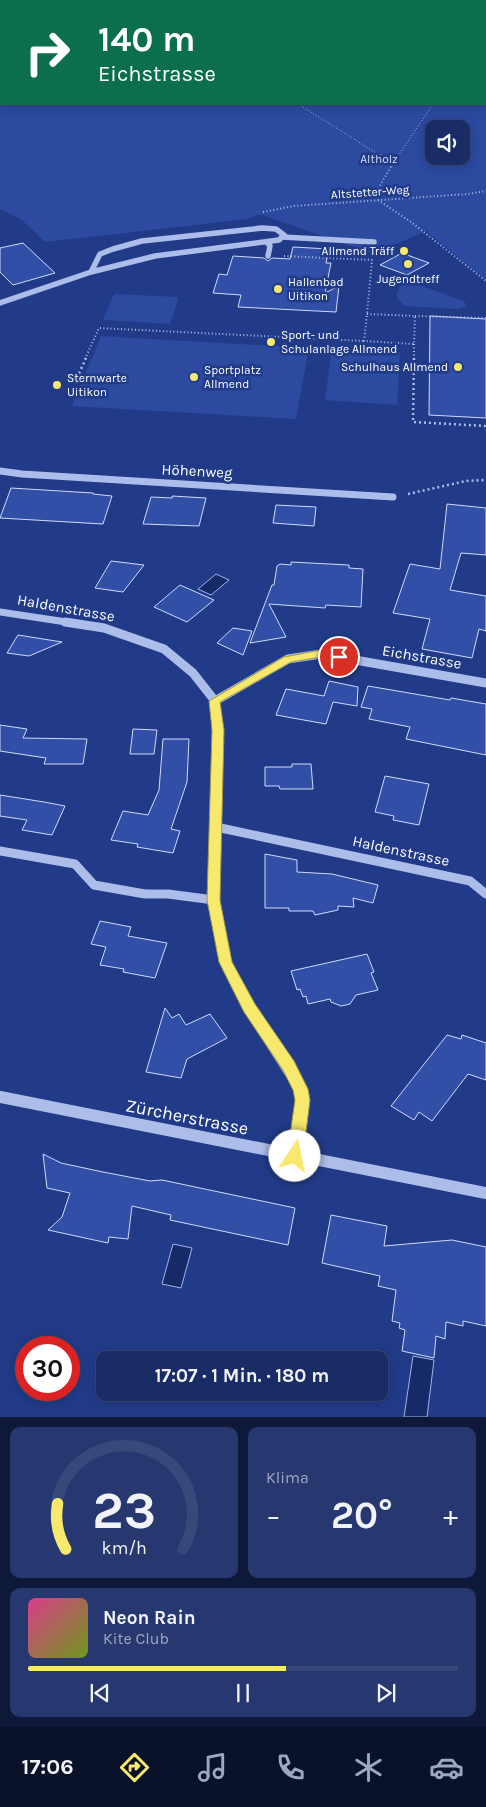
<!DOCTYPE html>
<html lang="de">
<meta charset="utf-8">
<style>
body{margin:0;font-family:Karla,sans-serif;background:#26386f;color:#f1f3f6;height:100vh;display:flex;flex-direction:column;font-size:19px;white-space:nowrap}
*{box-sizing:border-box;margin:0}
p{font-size:16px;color:#9fa7bf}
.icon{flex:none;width:28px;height:28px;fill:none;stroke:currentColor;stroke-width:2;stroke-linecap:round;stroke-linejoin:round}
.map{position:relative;height:1417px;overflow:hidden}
.side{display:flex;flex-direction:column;gap:10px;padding:10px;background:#0e1838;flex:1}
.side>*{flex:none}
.banner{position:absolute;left:0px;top:0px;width:486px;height:105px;box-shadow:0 2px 12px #0003,0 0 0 1px #37487a;background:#0b6e4f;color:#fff;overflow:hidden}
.tools{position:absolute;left:425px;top:120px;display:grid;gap:10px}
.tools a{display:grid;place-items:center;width:45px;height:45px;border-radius:10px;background:#192c66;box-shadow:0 2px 12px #0003,0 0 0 1px #37487a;font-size:25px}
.speed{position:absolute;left:15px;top:1336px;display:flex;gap:10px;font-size:25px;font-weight:700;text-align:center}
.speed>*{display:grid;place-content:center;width:65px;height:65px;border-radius:50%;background:#192c66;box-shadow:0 2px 12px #0003,0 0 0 1px #37487a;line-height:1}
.speed .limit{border:8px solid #d22;background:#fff;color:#111}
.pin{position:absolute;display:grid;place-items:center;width:42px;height:42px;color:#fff;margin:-21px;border:2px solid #fff;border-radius:50%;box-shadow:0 1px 5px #0007}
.me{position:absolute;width:55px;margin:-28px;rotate:11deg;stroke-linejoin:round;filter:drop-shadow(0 0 4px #0008)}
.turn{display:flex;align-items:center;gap:18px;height:105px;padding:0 15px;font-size:22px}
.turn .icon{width:65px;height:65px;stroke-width:2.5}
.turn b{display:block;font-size:35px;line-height:42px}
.big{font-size:38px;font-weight:700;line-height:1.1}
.side .tile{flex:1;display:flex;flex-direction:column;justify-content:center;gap:8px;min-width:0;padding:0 18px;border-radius:10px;background:#26386f}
.side .dial{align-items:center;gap:0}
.dial svg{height:130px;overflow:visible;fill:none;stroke:#37487a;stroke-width:7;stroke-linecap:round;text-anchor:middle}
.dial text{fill:#f1f3f6;stroke:none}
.song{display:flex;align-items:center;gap:15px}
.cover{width:60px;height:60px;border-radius:8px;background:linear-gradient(135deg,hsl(330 70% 55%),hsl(80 70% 35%))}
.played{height:5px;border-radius:2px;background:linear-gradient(90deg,#f7e96d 60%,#37487a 60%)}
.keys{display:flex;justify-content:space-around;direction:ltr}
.heat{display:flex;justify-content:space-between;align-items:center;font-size:28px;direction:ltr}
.side .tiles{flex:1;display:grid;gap:10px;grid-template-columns:1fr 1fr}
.tile:last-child{grid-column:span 2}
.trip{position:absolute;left:96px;top:1351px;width:292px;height:50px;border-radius:10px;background:#192c66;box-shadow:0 2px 12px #0003,0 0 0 1px #37487a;font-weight:700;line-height:50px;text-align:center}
.dock{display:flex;height:80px;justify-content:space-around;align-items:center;background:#0a1229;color:#9fa7bf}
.dock .icon{width:35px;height:35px}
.dock .current{color:#f7e96d}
.dock b{font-size:22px;color:#f1f3f6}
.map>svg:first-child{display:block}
.green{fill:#2b4aa0;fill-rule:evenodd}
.water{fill:#172a68;stroke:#a0b5eb}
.building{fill:#314fa6;stroke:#d0dbf8}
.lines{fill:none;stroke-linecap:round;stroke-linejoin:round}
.path-far2{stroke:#acbdea;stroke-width:1;stroke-dasharray:1 2;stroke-linecap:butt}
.path-far1{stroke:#acbdea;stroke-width:2;stroke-dasharray:1 2.5;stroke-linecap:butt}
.path{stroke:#acbdea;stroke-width:2.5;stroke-dasharray:2 3;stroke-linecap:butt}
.minor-far3{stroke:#acbdea;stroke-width:5.5}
.minor-far2{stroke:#acbdea;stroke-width:7}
.minor-far1{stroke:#acbdea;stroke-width:9}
.minor{stroke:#acbdea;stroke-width:12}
.route{fill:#f7e96d;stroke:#a19747}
.poi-dot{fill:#f7e96d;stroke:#213b88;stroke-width:2}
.labels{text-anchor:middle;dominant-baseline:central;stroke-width:5;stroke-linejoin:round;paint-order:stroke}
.far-park-label{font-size:12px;fill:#d0dbf8;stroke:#213b88}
.far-street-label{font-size:12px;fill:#fff;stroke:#213b88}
.far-poi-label{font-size:12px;fill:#fff;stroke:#213b88;text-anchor:start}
.street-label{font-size:15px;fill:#fff;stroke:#213b88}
.near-street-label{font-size:18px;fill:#fff;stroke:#213b88}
</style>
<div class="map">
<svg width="486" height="1417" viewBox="0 0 486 1417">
<rect width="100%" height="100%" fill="#213b88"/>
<!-- green -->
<g class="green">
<path d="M0,0H486V280L426,231L373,254L263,215H257L248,219L45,242L22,220L0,209ZM1,1H485V104H1ZM434,129H461V156H434Z"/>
<path d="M407,283L417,284L463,301L466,304V307L457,309L404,306L396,296L400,286Z"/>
<path d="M114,294L179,297L170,324L103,320Z"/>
<path d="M101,336L309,348L296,419L72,406Z"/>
<path d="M332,348L400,352L397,405L325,400Z"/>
</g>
<!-- water -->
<g class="water">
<path d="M216,574L229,580L211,595L198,589Z"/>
<path d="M173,1244L192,1248L181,1288L162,1284Z"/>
<path d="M413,1356L434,1360L427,1417H404Z"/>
</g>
<!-- building -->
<g class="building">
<path d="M23,243L55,273L13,285L0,272V248Z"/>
<path d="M293,247L329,249L326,263H331L325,293L339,286L336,312L238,307L241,295L213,293L219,274L227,275L233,256L264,258L268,261L272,258L290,259Z"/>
<path d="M402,253L429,263L407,275L380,265Z"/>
<path d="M430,316L486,319V418L429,415Z"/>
<path d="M11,488L93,493V494L112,496L103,524L0,518Z"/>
<path d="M172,496L206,498L199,526L143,524L151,497L172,498Z"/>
<path d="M447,504L486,508V555L461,553L450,590L486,596V631L479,629L472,658L422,649L430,619L393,613L410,564L440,569Z"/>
<path d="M276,505L316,507L314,526L273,523Z"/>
<path d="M111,561L144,565L123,592L95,588Z"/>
<path d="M291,562L349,565V568L363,569L361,607L326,605L325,608L269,604L286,637L250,643L272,585H274L277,566L280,564L291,565Z"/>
<path d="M180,585L214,600L187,622L154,607Z"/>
<path d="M233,628L252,631L243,655L217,643Z"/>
<path d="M18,635L62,642L29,656L7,653Z"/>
<path d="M329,681L358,687L357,706L333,702L326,724L276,715L286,689L324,696Z"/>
<path d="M368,686L450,700L451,698L486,704V755L406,739L410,727L369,719L372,709L361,707Z"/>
<path d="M0,725L27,729L23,738L87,739L83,764H44L46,758L0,751Z"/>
<path d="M133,729L157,730L154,754H130Z"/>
<path d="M163,739H189L187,782L171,829L180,831L173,853L137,847L138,844L111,840L123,811L148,815L159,790Z"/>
<path d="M292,764H311L313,789H280L279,786H265V767H292Z"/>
<path d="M385,776L429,784L419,825L393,820L394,816L375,812Z"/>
<path d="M0,795L44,802L65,806L52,835L22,830L27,820L0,816Z"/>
<path d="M265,854L297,860V872L332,874L378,885L373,903L353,898L354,907L338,906V910L315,915L313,911H289V908H265Z"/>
<path d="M100,921L131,927L128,936L167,943L155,978L123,972L124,969L100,965L106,947L91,944Z"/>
<path d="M367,954L374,972L371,973L378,990L356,995L350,1004L341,1006L331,1002L330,999L308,1004L306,996L303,997L300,989L297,990L291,971Z"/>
<path d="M165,1008L172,1018L179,1014L186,1025L210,1014L227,1038L187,1059L181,1078L146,1072Z"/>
<path d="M447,1035L461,1039L462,1035L486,1043V1080L468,1074L432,1121L419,1112L414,1120L391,1106Z"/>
<path d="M43,1154L61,1163L103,1172L150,1181L162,1180L295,1208L288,1245L170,1220L171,1215L132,1206L128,1239L109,1237L108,1243L48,1230L62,1217L70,1193L47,1188Z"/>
<path d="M331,1215L387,1226L384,1246L452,1240L486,1247V1326L463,1321V1326L446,1322L445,1339L436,1336L434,1358L402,1351L405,1330L399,1328L400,1323L392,1321L396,1290L378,1286L380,1276L322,1263Z"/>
</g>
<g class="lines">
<!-- path-far2 -->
<g class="path-far2">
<path d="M21,0L26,1"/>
<path d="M298,104L381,156"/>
<path d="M398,156L433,104"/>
</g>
<!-- path-far1 -->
<g class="path-far1">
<path d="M380,155L392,165L375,194L378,200L411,222L486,281"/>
<path d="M392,165L399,155"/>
<path d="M263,212L294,206L468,194L486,191"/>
<path d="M284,256L372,260L367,314"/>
<path d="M367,314L415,316L414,344L364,341Z"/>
<path d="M415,316L486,318"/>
<path d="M85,359L99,328L364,341"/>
<path d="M414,359V344"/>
</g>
<!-- path -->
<g class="path">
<path d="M414,358L413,422L486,426"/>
<path d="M77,378L86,358"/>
<path d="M408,494L466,481L486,480"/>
</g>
<!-- minor-far3 -->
<g class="minor-far3">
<path d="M262,228L276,229L284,235L279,240L155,256L91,272L100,254L113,249L142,241Z"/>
<path d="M282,237L374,242"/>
<path d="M267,242L270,246L268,256"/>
<path d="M0,303L91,272"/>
</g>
<!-- minor-far2 -->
<g class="minor-far2">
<path d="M0,471L22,474L393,497"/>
<path d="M0,612L73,623"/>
</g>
<!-- minor-far1 -->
<g class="minor-far1">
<path d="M65,622L104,628L164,649L193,673L215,701L218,730L214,900L225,962L228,968"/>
<path d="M215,701L288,659L321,654L486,683"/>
<path d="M216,827L470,881L486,894"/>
<path d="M0,851L75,864L94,885L145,894H168L214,900"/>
</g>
<!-- minor -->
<g class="minor">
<path d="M228,967L249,1008L301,1089L303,1101L295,1156"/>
<path d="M0,1097L486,1193"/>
</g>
</g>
<!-- route -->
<path class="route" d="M321,650L343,654L345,657L339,660L321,657L291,662L220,702L224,730L220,900L232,962L255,1004L294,1061L308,1089L310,1100L303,1156L300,1161L295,1163L289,1161L287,1156L295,1100L293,1090L283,1070L244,1012L219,962L207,900L212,730L209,701L284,657Z"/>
<!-- markers -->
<g class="poi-dot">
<circle cx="404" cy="251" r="5"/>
<circle cx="408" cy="264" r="5"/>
<circle cx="278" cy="289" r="5"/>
<circle cx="271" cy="342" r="5"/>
<circle cx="458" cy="367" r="5"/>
<circle cx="194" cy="377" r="5"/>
<circle cx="57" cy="385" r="5"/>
</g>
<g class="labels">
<!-- far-park labels -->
<g class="far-park-label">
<text x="379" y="159">Altholz</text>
</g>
<!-- far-street labels -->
<g class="far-street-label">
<text transform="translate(370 192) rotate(-4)">Altstetter-Weg</text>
</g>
<!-- far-poi labels -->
<g class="far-poi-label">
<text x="394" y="251" text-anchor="end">Allmend Träff</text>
<text x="408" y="279" text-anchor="middle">Jugendtreff</text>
<text x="288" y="282">Hallenbad<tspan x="288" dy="14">Uitikon</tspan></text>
<text x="281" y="335">Sport- und<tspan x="281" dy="14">Schulanlage Allmend</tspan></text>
<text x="448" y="367" text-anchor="end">Schulhaus Allmend</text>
<text x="204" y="370">Sportplatz<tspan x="204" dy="14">Allmend</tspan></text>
<text x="67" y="378">Sternwarte<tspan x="67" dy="14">Uitikon</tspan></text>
</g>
<!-- street labels -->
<g class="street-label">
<text transform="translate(197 471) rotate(3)">Höhenweg</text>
<text transform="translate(66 608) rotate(10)">Haldenstrasse</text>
<text transform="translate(422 657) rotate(10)">Eichstrasse</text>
<text transform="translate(401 851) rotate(12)">Haldenstrasse</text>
</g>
<!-- near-street labels -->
<g class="near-street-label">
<text transform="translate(187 1117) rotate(11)">Zürcherstrasse</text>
</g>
</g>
</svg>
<div class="tools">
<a><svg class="icon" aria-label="sound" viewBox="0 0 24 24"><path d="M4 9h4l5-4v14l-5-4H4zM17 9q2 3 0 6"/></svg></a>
</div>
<div class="speed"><div class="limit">30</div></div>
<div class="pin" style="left:339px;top:657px;background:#d93025"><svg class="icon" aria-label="arrive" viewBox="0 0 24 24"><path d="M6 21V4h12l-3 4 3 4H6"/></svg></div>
<svg class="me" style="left:295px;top:1156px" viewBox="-20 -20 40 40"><circle r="19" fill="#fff"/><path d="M0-13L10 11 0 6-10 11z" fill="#f7e96d"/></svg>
<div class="trip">17:07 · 1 Min. · 180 m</div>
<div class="banner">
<div class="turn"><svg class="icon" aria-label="right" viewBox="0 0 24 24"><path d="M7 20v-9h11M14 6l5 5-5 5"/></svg><div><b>140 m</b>Eichstrasse</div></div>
</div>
</div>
<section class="side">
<div class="tiles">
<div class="tile dial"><svg viewBox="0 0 100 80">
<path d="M14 69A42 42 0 1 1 86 69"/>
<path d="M14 69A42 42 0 0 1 9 41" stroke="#f7e96d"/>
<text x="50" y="56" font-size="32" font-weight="700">23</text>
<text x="50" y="72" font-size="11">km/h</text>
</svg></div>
<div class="tile"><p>Klima</p>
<div class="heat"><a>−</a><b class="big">20°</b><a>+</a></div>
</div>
<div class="tile">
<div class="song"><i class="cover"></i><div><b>Neon Rain</b><p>Kite Club</p></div></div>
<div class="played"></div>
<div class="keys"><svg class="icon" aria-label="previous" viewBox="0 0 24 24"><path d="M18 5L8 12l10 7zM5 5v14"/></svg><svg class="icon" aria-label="pause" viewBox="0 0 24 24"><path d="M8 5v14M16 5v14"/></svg><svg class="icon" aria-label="next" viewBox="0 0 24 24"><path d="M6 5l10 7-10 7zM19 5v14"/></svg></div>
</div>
</div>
</section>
<nav class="dock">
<b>17:06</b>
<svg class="icon current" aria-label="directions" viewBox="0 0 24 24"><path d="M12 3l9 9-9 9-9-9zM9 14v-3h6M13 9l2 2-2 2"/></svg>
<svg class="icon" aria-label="music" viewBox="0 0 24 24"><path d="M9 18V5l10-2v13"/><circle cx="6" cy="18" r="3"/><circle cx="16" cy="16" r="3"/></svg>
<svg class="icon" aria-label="phone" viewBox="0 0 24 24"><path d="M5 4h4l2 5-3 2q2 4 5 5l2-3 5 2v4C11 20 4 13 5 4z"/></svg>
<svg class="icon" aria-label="climate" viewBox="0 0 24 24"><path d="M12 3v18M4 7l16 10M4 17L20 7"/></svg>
<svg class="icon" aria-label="car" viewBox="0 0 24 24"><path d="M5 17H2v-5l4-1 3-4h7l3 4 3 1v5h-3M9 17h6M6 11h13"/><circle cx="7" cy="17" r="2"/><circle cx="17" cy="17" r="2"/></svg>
</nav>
